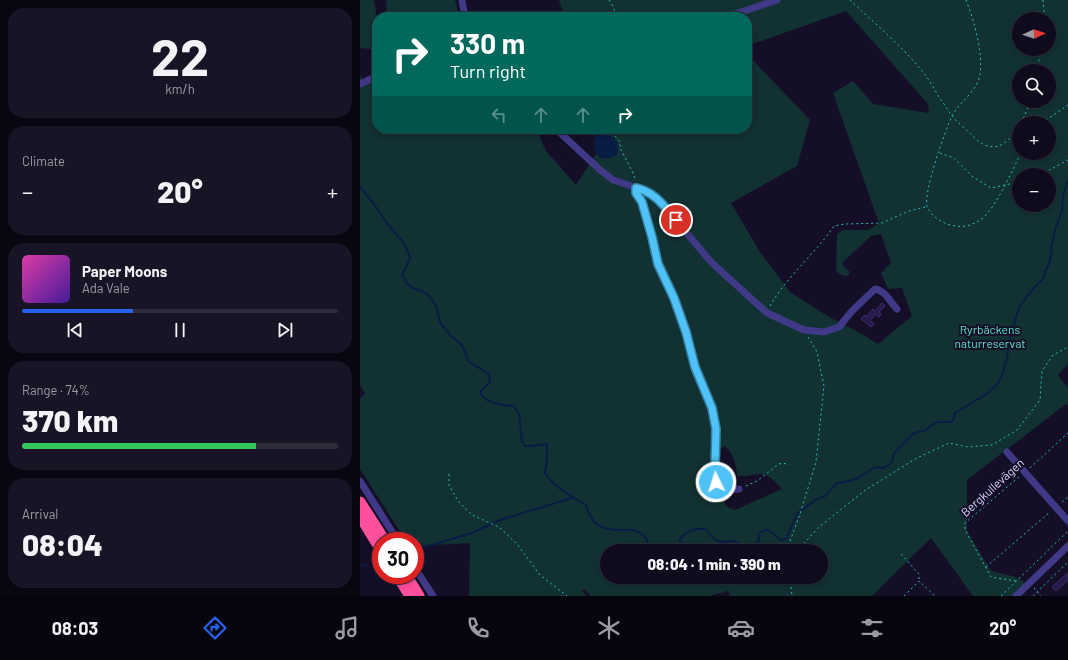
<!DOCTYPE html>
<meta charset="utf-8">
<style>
body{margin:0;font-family:Barlow,sans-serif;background:#181426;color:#f1f3f6;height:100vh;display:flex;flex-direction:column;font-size:15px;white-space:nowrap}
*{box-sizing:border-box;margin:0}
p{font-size:13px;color:#9b9ba4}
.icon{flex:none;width:22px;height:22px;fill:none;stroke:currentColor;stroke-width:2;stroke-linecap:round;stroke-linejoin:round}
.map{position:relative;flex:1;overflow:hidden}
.side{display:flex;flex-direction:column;gap:8px;padding:8px;background:#080610;width:360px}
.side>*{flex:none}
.banner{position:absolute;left:12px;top:12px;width:380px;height:122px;border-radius:16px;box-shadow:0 2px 6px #0003,0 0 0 1px #2f2b3b;background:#00695c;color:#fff;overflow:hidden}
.needle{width:26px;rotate:87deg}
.buttons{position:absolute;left:652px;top:12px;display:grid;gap:8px}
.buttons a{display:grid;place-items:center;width:44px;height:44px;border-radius:50%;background:#0f0b1d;box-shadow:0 2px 6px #0003,0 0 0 1px #2f2b3b;font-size:20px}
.speed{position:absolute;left:12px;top:532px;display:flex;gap:8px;font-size:20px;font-weight:700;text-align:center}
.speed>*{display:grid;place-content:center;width:52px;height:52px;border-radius:50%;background:#0f0b1d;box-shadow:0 2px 6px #0003,0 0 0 1px #2f2b3b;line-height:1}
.speed .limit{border:6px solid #d22;background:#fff;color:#111}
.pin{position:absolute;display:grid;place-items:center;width:34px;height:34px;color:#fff;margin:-17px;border:2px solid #fff;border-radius:50%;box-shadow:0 1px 4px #0007}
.me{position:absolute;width:44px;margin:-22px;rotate:356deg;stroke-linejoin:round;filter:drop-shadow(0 0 3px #0008)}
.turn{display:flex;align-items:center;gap:14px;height:84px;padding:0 12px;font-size:18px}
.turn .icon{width:52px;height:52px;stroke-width:2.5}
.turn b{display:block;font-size:28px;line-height:34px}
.lanes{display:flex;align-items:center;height:38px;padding:0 12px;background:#0003;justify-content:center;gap:20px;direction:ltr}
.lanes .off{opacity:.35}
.big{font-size:30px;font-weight:800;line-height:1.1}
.side .widget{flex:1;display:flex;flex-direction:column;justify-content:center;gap:6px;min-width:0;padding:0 14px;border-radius:16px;background:#181426}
.side .dial{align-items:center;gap:0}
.dial b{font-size:52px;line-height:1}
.song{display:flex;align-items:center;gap:12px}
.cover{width:48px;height:48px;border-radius:6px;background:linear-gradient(135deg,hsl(320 70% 55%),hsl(260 70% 35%))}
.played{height:4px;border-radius:2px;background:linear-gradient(90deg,#2563eb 35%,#2f2b3b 35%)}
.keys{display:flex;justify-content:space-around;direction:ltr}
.heat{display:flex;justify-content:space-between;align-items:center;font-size:22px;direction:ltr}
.charge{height:6px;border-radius:3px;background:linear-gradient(90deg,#34c759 74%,#2f2b3b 0)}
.trip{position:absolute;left:240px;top:544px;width:228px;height:40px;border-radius:20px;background:#0f0b1d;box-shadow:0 2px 6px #0003,0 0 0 1px #2f2b3b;font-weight:800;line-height:40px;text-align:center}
.tabs{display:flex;height:64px;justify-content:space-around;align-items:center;background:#06040c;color:#9b9ba4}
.tabs .icon{width:28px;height:28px}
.tabs .current{color:#2563eb}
.tabs b{font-size:18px;color:#f1f3f6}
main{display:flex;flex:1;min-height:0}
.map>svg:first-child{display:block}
.green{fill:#123132;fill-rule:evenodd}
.water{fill:#091c46}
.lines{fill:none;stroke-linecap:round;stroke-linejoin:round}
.stream{stroke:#091c46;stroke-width:2}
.building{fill:#261a49;stroke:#3e2c75}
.path{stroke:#2cbcba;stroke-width:1;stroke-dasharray:2 3;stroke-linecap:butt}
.minor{stroke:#403987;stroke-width:7}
.highway{stroke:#ff509c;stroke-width:11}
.route-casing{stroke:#337fa1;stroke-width:10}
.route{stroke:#4fc3f7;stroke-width:7}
.labels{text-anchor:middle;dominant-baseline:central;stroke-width:4;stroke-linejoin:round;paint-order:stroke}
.park-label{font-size:12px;fill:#5de3c8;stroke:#140f27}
.street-label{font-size:12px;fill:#dcd5ff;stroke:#140f27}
</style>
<main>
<section class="side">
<div class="widget dial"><b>22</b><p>km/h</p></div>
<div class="widget"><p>Climate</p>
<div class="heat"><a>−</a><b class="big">20°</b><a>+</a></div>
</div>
<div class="widget">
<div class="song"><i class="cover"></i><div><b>Paper Moons</b><p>Ada Vale</p></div></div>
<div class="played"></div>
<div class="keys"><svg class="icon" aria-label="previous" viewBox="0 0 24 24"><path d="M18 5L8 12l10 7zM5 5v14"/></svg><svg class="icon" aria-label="pause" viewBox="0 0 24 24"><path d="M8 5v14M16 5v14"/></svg><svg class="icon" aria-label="next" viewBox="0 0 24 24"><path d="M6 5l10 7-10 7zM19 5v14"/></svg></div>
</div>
<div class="widget"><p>Range · 74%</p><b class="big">370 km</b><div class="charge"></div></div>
<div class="widget"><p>Arrival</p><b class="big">08:04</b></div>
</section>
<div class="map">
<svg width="708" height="596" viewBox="0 0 708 596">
<rect width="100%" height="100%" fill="#140f27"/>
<!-- green -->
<g class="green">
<path d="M0,0H14L17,18V34L11,49L0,48Z"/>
<path d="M28,0H95L100,17H27L26,2Z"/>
<path d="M199,0H708V364L698,375L708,388V405L706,404L607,480V530L610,536L631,571L656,577L665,583L653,596H613L571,538L512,596H370L368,591L349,596H231L224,589L222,591L226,596H109L110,543L55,546V541H46L0,469V398L5,394L0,385V75L6,84L17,80V129H176L186,151L216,185L236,154L242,159L254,139L248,135L251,129H387V54L450,120L437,166L371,203L400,252L430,292L469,317L502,334L518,344L552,316L542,288L528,289L521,273L531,263L521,234L511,236L483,262V266L490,272L489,275C483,277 480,274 476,271L477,234L483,230H509L519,223L473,93L493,81L513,104L569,113L568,104L486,11L387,46V17H209L201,7ZM659,19H689V49H659ZM659,71H689V101H659ZM659,123H689V153H659ZM659,175H689V205H659ZM365,446C374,455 376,464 377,476C385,477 391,475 399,474C408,473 416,483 422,489L375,510L367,507L358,490L361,448ZM247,551H461V577H247Z"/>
</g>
<!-- water -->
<path class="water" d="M240,129L257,142L258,150L257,155C248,160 244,160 236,154C234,145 232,135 240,129Z"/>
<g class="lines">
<!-- stream -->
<g class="stream">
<path d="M0,187C9,197 17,208 24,219C34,235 45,238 50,258L42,275L46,282L52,288L62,291L67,294L76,305L80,322L90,335L102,345L109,362L129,374L130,382L120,392C127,405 142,405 154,406L159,414L162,441L165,446H173L187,444V460L185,473C193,486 213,498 226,505C232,525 240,530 260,530C265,530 271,529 276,531C280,532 283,535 286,538L288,546L291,551"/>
<path d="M55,550L112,533L140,520L212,498"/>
<path d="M324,551L321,549L320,539C328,530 334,528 346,529L354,539L361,542L375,541L384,547L394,546L399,540L398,535L402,531L408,530L421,540L426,539L438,513L455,500L465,496L477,483C493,482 502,476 515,467L524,468L532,462L534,453L554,433L564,431L577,422H592L594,418L595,413L625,395L636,386L642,376L647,358L650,337L659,308L670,292L682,280L690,261L692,245L695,230L702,211L703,196L708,180"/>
<path d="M0,566L7,564"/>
</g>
</g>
<!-- building -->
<g class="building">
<path d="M522,303L525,306L519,312L521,314L519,317L516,314L510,321L514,324L511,327L501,319L505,315L506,317L513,309L515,311Z"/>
<path d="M708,573V580L696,591L692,587Z"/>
</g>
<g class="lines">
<!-- path -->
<g class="path">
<path d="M249,0L253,6L257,17"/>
<path d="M490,0C514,23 541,45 562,71C571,81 576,94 584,104C591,116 600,125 611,134C615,138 619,143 625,145C640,152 651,138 659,127"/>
<path d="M606,0C614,20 623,52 620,74C618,91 600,101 592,116C585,131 563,193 567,206C569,212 575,218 581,221C589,226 601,228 610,225C614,223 619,222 623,218C637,205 652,171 661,153"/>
<path d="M683,0L685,19"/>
<path d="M676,71L682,49"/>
<path d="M661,123L671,101"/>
<path d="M682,123L708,105"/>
<path d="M248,129L259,140L261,150L272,171L276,181"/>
<path d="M580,153L594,158L613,177L631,188L659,182"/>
<path d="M680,175L708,160"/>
<path d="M410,306C427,276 455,254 474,226L485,224L522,223L549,211L566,207"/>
<path d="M670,468L708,433"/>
<path d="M89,474V485L98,501L112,515L139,527L157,544L180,575L207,596"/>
<path d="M386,486L397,481L419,464L423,463L429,465"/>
<path d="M702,502L708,497"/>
<path d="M429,551V544L440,514L456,462L464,386L457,352L448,337"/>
<path d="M437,551L459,527L504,491L555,459L589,443L608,447L632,445L657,430L680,400L682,371L693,355L708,347"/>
<path d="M541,554L559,574V580"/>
<path d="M626,567L690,512"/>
<path d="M430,577L432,596"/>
<path d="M656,581L631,577L605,530V523L660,476"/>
<path d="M674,588L681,596"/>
<path d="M544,596L559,581L575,596"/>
<path d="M641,596L708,531"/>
<path d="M673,596L708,562"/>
</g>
<!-- minor -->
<g class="minor">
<path d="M102,0L105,17"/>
<path d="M366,17L417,0"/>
<path d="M0,84L17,76"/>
<path d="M196,129L239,169L253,180L286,191L298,199L351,262L407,313L444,330L464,332L479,327L492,311L515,289C526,291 529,301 537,309"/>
<path d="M276,189V193L282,203L285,211L292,237L298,263L314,298L326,332L335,367L352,408L356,429L355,467L359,492L379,489"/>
<path d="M647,452L708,521"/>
<path d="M0,481L38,541"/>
<path d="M55,568L73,596"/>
<path d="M656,596L708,546"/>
</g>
<!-- highway -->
<g class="highway">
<path d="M0,502L25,541"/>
<path d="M0,516L21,550"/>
<path d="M37,575L50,596"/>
<path d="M46,575L59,596"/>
</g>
</g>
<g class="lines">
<defs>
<path id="route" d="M316,220C304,206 295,192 276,188V193L282,202L292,237L298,264L314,298L326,332L335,367L352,408L356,429L355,467L356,482"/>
</defs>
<!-- route casing -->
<use href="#route" class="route-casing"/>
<!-- route -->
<use href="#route" class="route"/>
</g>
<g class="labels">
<!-- park labels -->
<g class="park-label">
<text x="630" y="329">Ryrbäckens<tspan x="630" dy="14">naturreservat</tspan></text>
</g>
<!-- street labels -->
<g class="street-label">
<text transform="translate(632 487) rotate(-42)">Bergkullevägen</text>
</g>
</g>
</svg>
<div class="buttons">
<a><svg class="needle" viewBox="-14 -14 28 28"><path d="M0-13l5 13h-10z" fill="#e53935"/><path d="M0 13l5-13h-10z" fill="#9b9ba4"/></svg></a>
<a><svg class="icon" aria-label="search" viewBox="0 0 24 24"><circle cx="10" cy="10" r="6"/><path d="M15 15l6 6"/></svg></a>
<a>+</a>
<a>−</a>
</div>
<div class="speed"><div class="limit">30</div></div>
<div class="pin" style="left:316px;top:220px;background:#d93025"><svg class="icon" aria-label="arrive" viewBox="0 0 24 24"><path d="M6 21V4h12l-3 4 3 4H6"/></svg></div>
<svg class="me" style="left:356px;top:482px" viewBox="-20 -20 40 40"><circle r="17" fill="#4fc3f7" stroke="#fff" stroke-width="3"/><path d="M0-11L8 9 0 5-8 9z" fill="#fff"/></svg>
<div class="trip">08:04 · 1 min · 390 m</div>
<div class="banner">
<div class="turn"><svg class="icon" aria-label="right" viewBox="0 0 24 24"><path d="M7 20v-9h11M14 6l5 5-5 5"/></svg><div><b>330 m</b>Turn right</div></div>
<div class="lanes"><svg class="icon off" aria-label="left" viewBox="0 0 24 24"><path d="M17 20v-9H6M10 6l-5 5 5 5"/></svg><svg class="icon off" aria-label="ahead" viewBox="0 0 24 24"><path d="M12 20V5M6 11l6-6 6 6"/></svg><svg class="icon off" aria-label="ahead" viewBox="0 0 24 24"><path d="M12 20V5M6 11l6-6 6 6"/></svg><svg class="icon" aria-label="right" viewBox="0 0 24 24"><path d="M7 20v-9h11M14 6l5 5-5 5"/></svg></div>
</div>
</div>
</main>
<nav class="tabs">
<b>08:03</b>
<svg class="icon current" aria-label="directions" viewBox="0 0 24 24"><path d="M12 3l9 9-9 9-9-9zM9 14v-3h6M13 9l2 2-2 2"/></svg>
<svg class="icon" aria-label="music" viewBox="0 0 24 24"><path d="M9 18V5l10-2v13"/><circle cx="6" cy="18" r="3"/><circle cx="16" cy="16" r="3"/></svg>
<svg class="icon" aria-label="phone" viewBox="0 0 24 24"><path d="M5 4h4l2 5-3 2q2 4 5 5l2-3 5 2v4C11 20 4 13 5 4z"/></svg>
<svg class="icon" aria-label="climate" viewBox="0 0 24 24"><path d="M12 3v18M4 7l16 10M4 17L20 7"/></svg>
<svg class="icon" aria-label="car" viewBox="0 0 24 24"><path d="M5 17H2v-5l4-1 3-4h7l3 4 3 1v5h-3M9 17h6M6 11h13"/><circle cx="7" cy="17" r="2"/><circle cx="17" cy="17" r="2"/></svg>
<svg class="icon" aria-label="filters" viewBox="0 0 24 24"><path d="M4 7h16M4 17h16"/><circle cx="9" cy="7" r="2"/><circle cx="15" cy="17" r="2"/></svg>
<b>20°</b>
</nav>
